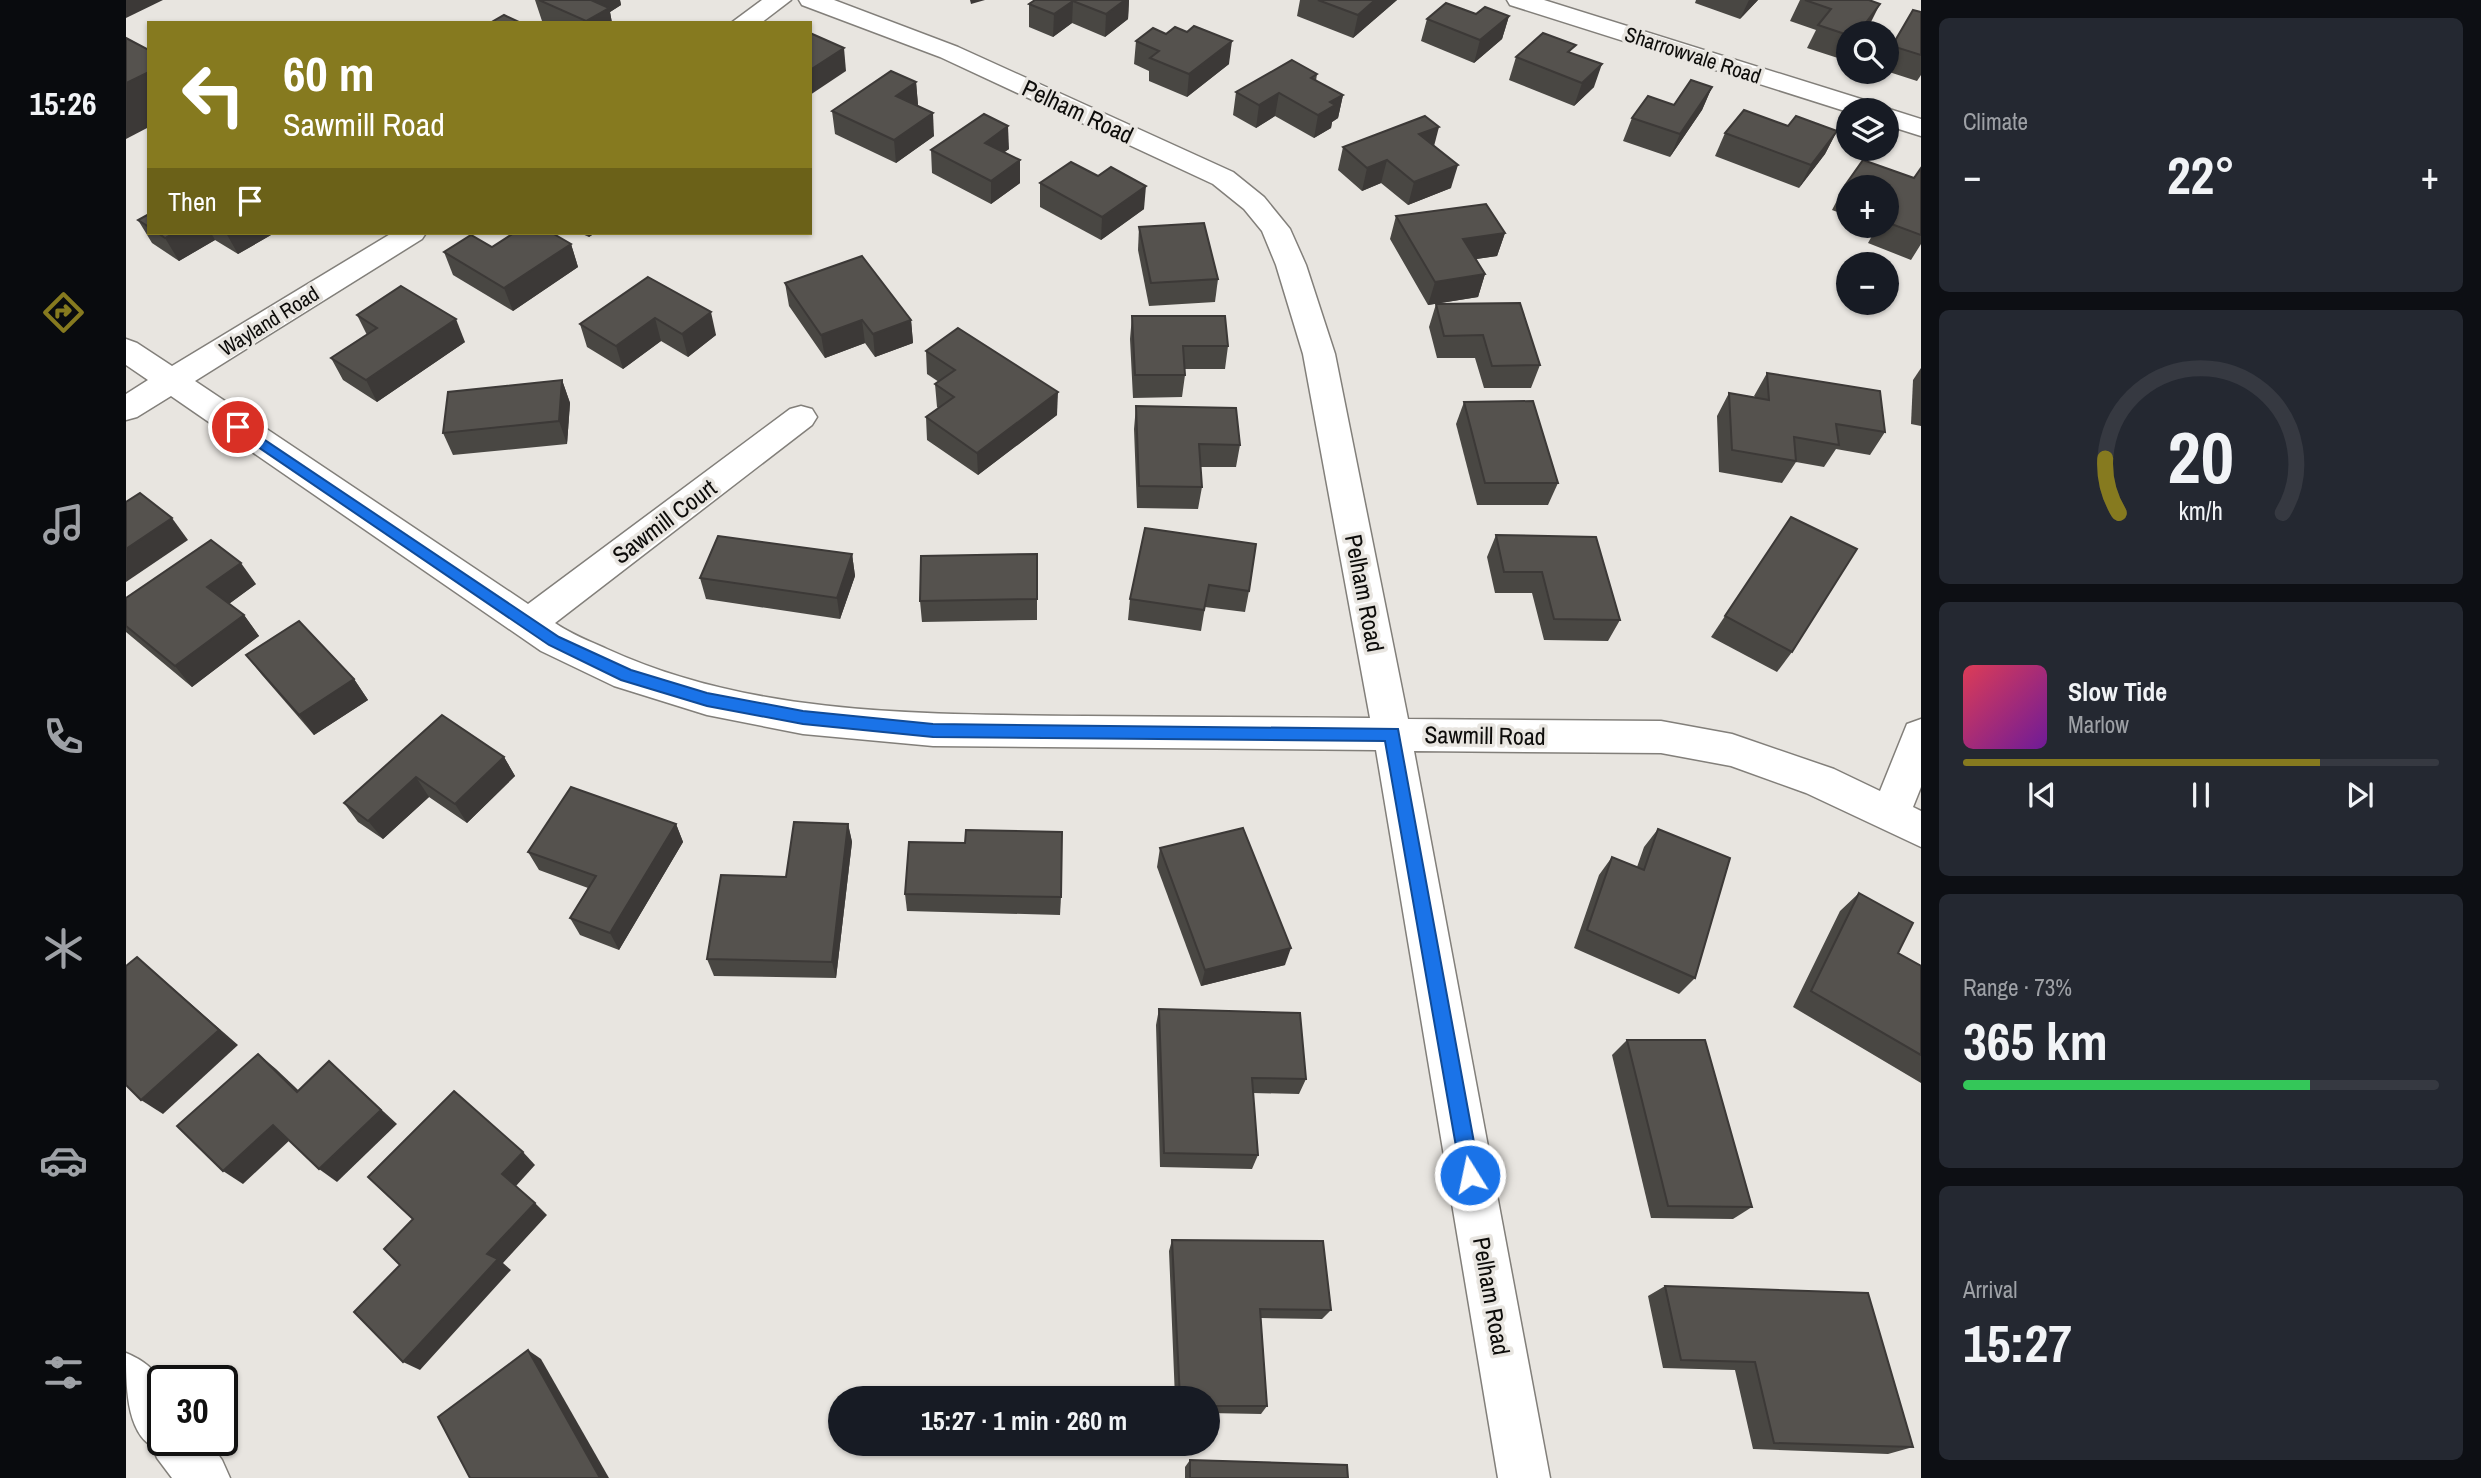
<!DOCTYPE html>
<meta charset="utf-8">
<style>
body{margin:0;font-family:"Archivo Narrow",sans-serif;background:#242831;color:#f1f3f6;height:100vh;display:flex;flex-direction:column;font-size:26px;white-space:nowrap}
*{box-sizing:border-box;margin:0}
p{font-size:23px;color:#9ea1a6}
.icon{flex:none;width:38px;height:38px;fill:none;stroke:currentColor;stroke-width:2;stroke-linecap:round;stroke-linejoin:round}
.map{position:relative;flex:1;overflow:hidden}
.sheet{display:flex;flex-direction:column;gap:18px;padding:18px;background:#0d0f14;width:560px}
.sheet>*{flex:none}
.banner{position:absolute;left:21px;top:21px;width:665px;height:214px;border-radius:0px;box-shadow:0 2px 5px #0004;background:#867a1f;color:#fff;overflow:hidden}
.tools{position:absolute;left:1710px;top:21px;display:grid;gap:14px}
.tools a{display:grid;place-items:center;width:63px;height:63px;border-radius:50%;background:#171b24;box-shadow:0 2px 5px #0004;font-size:35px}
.speed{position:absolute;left:21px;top:1365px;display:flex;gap:14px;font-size:35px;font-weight:700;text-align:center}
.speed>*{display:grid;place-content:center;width:91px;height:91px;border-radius:50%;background:#171b24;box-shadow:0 2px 5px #0004;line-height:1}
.speed .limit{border:4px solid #111;border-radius:10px;background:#fff;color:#111}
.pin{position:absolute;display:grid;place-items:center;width:60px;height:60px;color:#fff;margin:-30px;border:4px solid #fff;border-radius:50%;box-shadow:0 2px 7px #0007}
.me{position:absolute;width:77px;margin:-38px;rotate:350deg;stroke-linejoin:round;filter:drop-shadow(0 0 5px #0008)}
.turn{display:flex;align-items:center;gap:24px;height:147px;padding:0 21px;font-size:32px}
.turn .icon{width:91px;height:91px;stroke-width:2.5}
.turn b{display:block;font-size:49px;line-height:60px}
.then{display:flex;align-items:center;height:66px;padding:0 21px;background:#0003;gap:14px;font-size:26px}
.big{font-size:52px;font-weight:700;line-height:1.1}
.sheet .widget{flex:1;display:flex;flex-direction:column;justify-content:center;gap:10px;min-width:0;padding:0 24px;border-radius:10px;background:#242831}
.sheet .dial{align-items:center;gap:0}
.dial svg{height:182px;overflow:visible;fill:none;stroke:#363941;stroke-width:7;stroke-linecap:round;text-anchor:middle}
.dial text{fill:#f1f3f6;stroke:none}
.song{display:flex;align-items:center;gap:21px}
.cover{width:84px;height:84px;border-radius:10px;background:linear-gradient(135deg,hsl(350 70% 55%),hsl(280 70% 35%))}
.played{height:7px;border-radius:4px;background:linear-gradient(90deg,#867a1f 75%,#363941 75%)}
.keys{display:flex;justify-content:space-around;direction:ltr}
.heat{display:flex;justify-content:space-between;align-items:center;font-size:38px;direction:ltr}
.charge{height:10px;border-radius:5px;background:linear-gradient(90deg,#34c759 73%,#363941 0)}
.trip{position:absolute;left:702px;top:1386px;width:392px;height:70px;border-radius:35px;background:#171b24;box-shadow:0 2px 5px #0004;font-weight:700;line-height:70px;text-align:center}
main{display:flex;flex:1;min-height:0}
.tabs{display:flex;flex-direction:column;width:126px;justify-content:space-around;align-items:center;background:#090b0e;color:#9ea1a6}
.tabs .icon{width:49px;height:49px}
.tabs .current{color:#867a1f}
.tabs b{font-size:32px;color:#f1f3f6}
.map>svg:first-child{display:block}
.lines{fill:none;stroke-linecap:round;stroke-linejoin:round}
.street-casing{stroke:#827f7a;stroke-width:3}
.street{fill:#fff;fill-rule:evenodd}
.wall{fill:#494743}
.shaded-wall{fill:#3c3937}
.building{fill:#55524e;stroke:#3c3937;stroke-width:2}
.route{fill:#1a73e8;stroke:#114b97;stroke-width:2}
.labels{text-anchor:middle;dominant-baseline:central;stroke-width:7;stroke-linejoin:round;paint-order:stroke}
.far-street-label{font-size:21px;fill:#0d0c0a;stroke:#e8e5e0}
.street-label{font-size:24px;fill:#0d0c0a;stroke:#e8e5e0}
</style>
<main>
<nav class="tabs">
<b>15:26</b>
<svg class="icon current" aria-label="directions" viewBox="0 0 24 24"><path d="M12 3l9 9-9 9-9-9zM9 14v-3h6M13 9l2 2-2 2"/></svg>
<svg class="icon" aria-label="music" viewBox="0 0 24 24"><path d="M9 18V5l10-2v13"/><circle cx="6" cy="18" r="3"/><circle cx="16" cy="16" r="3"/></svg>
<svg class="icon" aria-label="phone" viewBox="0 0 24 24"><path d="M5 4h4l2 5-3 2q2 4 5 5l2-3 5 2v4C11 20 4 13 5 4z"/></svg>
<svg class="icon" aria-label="climate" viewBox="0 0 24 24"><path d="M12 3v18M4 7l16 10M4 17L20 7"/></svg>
<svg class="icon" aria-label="car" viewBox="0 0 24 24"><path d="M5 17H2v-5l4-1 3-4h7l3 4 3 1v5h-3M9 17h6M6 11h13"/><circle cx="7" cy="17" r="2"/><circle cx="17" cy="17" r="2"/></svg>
<svg class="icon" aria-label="filters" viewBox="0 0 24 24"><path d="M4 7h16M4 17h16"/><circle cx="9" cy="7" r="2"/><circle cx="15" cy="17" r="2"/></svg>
</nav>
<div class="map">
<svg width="1795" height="1478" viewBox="0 0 1795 1478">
<rect width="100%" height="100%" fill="#e8e5e0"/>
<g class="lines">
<defs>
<g id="street">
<path d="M636,0H665L635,23H605Z"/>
<path d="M673,0H708L832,47L1107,172L1138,197L1164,229L1180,265L1209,354L1282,719L1535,721L1606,734L1708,769L1754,791L1781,724L1795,719V787L1787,807L1795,811V847L1680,793L1605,766L1535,753L1288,751L1424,1478H1372L1250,750L807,746L677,734L581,715L488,686L415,651L45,396L11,417L0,420V394L22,380L0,365V339L11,343L46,366L266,233H300L296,239L69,381L402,604L664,409L675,406L686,409L691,417L686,425L429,623C445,634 463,641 481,649C629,717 799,714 959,716C1054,717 1149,717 1244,718L1177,354L1150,265L1136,231L1118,209L1087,184L814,57L676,5Z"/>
<path d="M1381,0H1418L1751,104L1755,109L1760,108L1795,119V136L1760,125V110L1722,112L1384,5Z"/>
<path d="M0,1353C46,1372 37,1398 37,1440H82L96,1460L104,1478H46L31,1458L26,1446C0,1431 0,1383 0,1353Z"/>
</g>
</defs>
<!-- street casing -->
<use href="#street" class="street-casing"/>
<!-- street -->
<use href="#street" class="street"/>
</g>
<!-- wall -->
<g class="wall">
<path d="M409,0H494L495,5L484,12L486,23H419L416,21Z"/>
<path d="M909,0H1003L1002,19L979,37L946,23L927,37L903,27V4Z"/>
<path d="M1174,0H1271L1227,38L1171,16Z"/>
<path d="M1570,0H1632L1614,19L1569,3Z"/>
<path d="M1674,0H1743V26L1722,33V54L1718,60L1681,48L1690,30L1664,21Z"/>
<path d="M1795,12V75L1791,81L1760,71V56L1766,46Z"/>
<path d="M1383,16L1376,39L1348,63L1295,41L1301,19Z"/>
<path d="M1010,41L1103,64L1061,97L1023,81V71L1008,64Z"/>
<path d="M1447,54L1468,87L1448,106L1383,80L1390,57Z"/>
<path d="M1191,74L1190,81L1217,95L1212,118L1206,122L1205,128L1188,138L1149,116L1130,128L1107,115L1110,92Z"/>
<path d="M790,82L792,105L808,136L770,163L709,134L706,111Z"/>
<path d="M1586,87L1576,110L1544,157L1497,141L1506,118L1548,105Z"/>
<path d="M1662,126L1711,131L1699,154L1673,188L1589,156L1599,133Z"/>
<path d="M1308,146L1325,188L1282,205L1255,183L1236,191L1212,170L1217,147Z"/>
<path d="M883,149L878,152L894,160V183L865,204L806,173L805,150Z"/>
<path d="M1795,168V244L1785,260L1742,243L1751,227L1748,226H1760V187H1722V216L1706,210L1718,187L1788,178Z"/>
<path d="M914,183L1018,209L975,240L914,207Z"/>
<path d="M23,214V233H143L145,235L112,254L89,240L53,261L26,243L12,220Z"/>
<path d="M1270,216L1379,233L1371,256L1350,259L1359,274L1352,297L1302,305L1264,239Z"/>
<path d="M1013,227L1092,279L1089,302L1023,306L1012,250Z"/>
<path d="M454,233H469L463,237Z"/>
<path d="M445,244L452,267L387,311L327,275L318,252L366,247Z"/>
<path d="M522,277L590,335L562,357L535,341L497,369L461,347L454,324Z"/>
<path d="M659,283L785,320L787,343L749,357L739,343L699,358L663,306Z"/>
<path d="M1310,304L1414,365L1405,388H1358L1349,358H1311L1303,327Z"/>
<path d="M231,315L339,342L251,402L217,380L205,358L241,335Z"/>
<path d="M1006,316L1102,346L1099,369H1059V375L1056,397L1007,398L1004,339Z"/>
<path d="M800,351L931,415L852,475L801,440L800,417L812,408L811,407L809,384L813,382L801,374Z"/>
<path d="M1795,368V426L1785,424L1787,380Z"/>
<path d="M1641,373L1759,432L1744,455L1710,449L1698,467L1670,462L1656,483L1593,472L1591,416L1603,393L1629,397L1628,396Z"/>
<path d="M436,380L444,403L441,444L327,455L317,433Z"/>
<path d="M1338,402L1432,483L1422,505H1351L1330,424Z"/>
<path d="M1010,406L1114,445L1110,467H1074L1076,487L1072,509L1011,508L1008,429Z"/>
<path d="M1665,517L1666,652L1651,672L1585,637Z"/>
<path d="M1019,528L1123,591L1119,612L1079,607L1075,631L1002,620L1004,599Z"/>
<path d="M1370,535L1494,620L1482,641L1418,640L1406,593H1369L1361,557Z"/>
<path d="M726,554L729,576L714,619L580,599L574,578Z"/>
<path d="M130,584L103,604L118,615L133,636L66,687L0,632V598Z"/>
<path d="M911,599V620L796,622L794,601Z"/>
<path d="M120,655L228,679L242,700L188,735L136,675Z"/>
<path d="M316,715L378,757L389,776L341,823L303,797L257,839L232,822L218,803Z"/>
<path d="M550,824L557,842L493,950L454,935L444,918L462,888L413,870L402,852Z"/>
<path d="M722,824L726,842L710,978L588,976L581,959L660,877Z"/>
<path d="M1532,829L1569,978L1553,994L1448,948L1473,875L1486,857L1511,867L1518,847Z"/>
<path d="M839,843L935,897L934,915L781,911L779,894Z"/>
<path d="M1034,848L1159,965L1075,986L1031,867Z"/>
<path d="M1733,893L1772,953L1795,966V1083L1667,1007L1714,911Z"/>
<path d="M1033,1009L1180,1079L1173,1094L1127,1093L1132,1155L1126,1169L1034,1167L1030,1025Z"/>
<path d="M1501,1040L1626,1207L1607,1219L1525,1218L1486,1055Z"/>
<path d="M1046,1240L1205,1310L1196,1319L1135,1318L1141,1406L1135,1414L1082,1413V1398H1049L1043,1251Z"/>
<path d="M1539,1286L1787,1447L1762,1454L1627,1449L1609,1370L1537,1368L1522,1296Z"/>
<path d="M1064,1460L1222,1478H1059V1467Z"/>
</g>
<!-- shaded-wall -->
<g class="shaded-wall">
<path d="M0,0H37L0,18Z"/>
<path d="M463,0H494L495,5L484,12L486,23H460Z"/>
<path d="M844,0H859L845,4Z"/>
<path d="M999,0H1003L1002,19L979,37L980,14Z"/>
<path d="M1249,0H1271L1227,38L1232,15Z"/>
<path d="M1623,0H1632L1614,19Z"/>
<path d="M947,1L946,23L927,37L928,14Z"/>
<path d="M1754,4L1743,26L1738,33H1732Z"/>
<path d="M1383,16L1376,39L1348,63L1354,40Z"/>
<path d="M1106,41L1103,64L1061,97L1063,74Z"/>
<path d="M718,48L720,71L684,95V70Z"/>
<path d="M1476,64L1468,87L1448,106L1456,83Z"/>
<path d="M23,72V127L0,139V83Z"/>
<path d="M790,82L792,105L770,96Z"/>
<path d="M1586,87L1576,110L1544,157L1554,134Z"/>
<path d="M1153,93L1149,116L1130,128L1133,105Z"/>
<path d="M1217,95L1212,118L1206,122L1205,128L1188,138L1192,115L1204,102Z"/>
<path d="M807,113L808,136L770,163L768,140Z"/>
<path d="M882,126L883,149L859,166V143Z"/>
<path d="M1313,127L1307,150L1293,134Z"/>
<path d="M1711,131L1699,154L1673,188L1685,165Z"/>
<path d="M894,160V183L865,204V181Z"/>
<path d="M1261,160L1255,183L1236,191L1241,168Z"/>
<path d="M1332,165L1325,188L1282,205L1288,182Z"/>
<path d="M1020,186L1018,209L975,240L976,217Z"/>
<path d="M48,233H85L89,240L53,261L39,238Z"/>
<path d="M100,233H143L145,235L112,254Z"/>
<path d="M461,233H469L463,237Z"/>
<path d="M1379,233L1371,256L1330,262L1337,239Z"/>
<path d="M445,244L452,267L387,311L378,288Z"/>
<path d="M1359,274L1352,297L1302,305L1309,282Z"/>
<path d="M585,312L590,335L562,357L556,334Z"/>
<path d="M529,318L535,341L497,369L490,346Z"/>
<path d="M330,319L339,342L251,402L240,380Z"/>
<path d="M736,320L739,343L699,358L695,335Z"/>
<path d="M785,320L787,343L749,357L747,334Z"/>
<path d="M436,380L444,403L441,444L433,421Z"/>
<path d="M932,392L931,415L852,475L851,453Z"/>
<path d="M46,518L62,540L0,582V549Z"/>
<path d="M726,554L729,576L714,619L711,598Z"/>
<path d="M115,563L130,584L97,608L81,587Z"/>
<path d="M118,615L133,636L66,687L49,666Z"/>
<path d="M228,679L242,700L188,735L173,715Z"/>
<path d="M378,757L389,776L341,823L329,804Z"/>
<path d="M290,777L303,797L257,839L242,821Z"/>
<path d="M550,824L557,842L493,950L484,933Z"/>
<path d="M722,824L726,842L710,978L706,962Z"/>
<path d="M1165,948L1159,965L1075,986L1079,970Z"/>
<path d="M11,957L112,1045L37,1114L15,1100Z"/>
<path d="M132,1054L150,1069L189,1106L171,1092Z"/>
<path d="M203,1061L271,1124L211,1182L193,1169Z"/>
<path d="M147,1125L166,1138L117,1184L97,1171Z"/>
<path d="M397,1152L409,1165L390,1186L376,1174Z"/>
<path d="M409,1203L421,1215L377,1263L385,1270L294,1370L277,1362L361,1254Z"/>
<path d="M402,1350L415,1359L483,1478H474Z"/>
</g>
<!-- building -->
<g class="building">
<path d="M413,0H465L483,8L460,21Z"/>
<path d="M909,0H999L980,14L947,1L928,14L903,4Z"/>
<path d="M1192,0H1249L1232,15Z"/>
<path d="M1679,0H1743L1754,4L1732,33H1722V35L1692,25L1705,9Z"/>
<path d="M1320,3L1350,14L1359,7L1383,16L1354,40L1301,19Z"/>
<path d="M1787,10L1795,12V55L1766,46Z"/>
<path d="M378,15L395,23H364Z"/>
<path d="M1068,26L1106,41L1063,74L1024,58L1033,51L1010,41L1027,28L1040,34L1049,27L1061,32Z"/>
<path d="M684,33L718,48L684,70Z"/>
<path d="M1417,33L1450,45L1442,52L1476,64L1456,83L1390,57Z"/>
<path d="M0,38L23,50V72L0,83Z"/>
<path d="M1166,60L1191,74L1185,78L1217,95L1204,102L1209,105L1192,115L1153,93L1133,105L1110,92Z"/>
<path d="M765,71L790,82L770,96L807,113L768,140L706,111Z"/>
<path d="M1565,80L1586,87L1554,134L1506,118L1522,96L1548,105Z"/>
<path d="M1618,110L1662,126L1670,116L1711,131L1685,165L1599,133Z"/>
<path d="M858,114L882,126L859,143L894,160L865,181L805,150Z"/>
<path d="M1299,116L1313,127L1293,134L1332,165L1288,182L1261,160L1241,168L1217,147Z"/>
<path d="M1737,160L1788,178L1795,168V235L1760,222V212L1766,204L1760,202V187L1722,188L1718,187Z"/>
<path d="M945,162L972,176L985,167L1020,186L976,217L914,183Z"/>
<path d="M1360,204L1379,233L1337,239L1359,274L1309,282L1270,216Z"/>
<path d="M23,214V227L12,220Z"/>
<path d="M1078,223L1092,279L1025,283L1013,227Z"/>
<path d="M32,233H48L39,238Z"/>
<path d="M388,233H426L445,244L378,288L318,252L345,235L366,247Z"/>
<path d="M736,256L785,320L747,334L736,320L695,335L659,283Z"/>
<path d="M522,277L585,312L556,334L529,318L490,346L454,324Z"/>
<path d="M275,286L330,319L240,380L205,358L251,328L231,315Z"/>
<path d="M1394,303L1414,365L1366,366L1357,335L1318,336L1310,304Z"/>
<path d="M1006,316H1099L1102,346H1057L1059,375H1009Z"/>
<path d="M832,328L932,392L851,453L800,417L828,397L809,384L829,370L800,351Z"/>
<path d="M1641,373L1754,391L1759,432L1710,424L1713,445L1668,437L1670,461L1606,450L1603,393L1643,400Z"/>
<path d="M436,380L433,421L317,433L322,392Z"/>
<path d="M1407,401L1432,483H1359L1338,402Z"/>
<path d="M1010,406L1110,408L1114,445L1073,444L1076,487L1013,486Z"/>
<path d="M14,493L46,518L0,549V502Z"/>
<path d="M1665,517L1731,549L1666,652L1599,616Z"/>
<path d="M1019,528L1130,544L1123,591L1083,585L1078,610L1004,599Z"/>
<path d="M1370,535L1470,537L1494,620L1428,619L1416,572H1378Z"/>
<path d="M592,536L726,554L711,598L574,578Z"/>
<path d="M85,540L115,563L81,587L118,615L49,666L0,626V598Z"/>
<path d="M911,554V599L794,601L795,556Z"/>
<path d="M173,621L228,679L173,715L120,655Z"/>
<path d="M316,715L378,757L329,804L290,777L242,821L218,803Z"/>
<path d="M445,787L550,824L484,933L444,918L470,876L402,852Z"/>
<path d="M668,822L722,824L706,962L581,959L595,875L660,877Z"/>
<path d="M1117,828L1165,948L1079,970L1034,848Z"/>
<path d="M1532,829L1604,858L1569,978L1461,930L1486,857L1518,870Z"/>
<path d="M840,830L936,832L935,897L779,894L783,842L839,843Z"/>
<path d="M1733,893L1787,923L1772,953L1795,966V1055L1685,991Z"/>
<path d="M11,957L93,1030L15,1100L0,1085V966Z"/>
<path d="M1033,1009L1174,1013L1180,1079L1126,1078L1132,1155L1038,1153Z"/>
<path d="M1501,1040H1579L1626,1207L1542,1206Z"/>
<path d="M132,1054L171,1092L203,1061L255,1110L193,1169L147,1125L97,1171L51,1126Z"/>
<path d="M328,1091L397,1152L376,1174L409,1203L361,1254L372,1259L277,1362L228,1312L274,1265L258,1249L287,1219L242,1177Z"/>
<path d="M1046,1240L1197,1241L1205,1310L1134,1309L1141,1406H1082V1398H1054Z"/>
<path d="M1539,1286L1742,1293L1787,1447L1648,1443L1629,1362L1555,1360Z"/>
<path d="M402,1350L474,1478H344L312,1417Z"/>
<path d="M1064,1460L1221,1465L1222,1478H1064Z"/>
</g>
<!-- route -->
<path class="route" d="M112,422L433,637L505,670L581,693L677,711L807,724L1272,729L1354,1175L1351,1182L1344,1185L1337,1182L1335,1175L1259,741L807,737L677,724L581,706L495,680L423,645L107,430L105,427Z"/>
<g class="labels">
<!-- far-street labels -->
<g class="far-street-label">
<text transform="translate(1567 55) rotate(18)">Sharrowvale Road</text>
<text transform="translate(143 321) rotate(-32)">Wayland Road</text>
</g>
<!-- street labels -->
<g class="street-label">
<text transform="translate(952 111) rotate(25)">Pelham Road</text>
<text transform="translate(538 521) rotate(-37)">Sawmill Court</text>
<text transform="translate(1239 593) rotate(79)">Pelham Road</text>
<text transform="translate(1359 735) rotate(1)">Sawmill Road</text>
<text transform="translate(1366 1296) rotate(80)">Pelham Road</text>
</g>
</g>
</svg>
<div class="tools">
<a><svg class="icon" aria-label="search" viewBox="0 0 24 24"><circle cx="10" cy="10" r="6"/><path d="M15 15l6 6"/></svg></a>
<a><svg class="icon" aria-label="layers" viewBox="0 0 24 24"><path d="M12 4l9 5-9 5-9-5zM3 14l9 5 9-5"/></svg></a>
<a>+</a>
<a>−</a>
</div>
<div class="speed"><div class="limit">30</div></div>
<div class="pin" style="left:112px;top:427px;background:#d93025"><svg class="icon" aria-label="arrive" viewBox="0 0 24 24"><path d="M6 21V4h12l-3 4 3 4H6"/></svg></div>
<svg class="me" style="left:1344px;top:1175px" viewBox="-20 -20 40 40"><circle r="17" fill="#1a73e8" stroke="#fff" stroke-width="3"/><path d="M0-11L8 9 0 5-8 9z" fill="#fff"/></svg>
<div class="trip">15:27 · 1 min · 260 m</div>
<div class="banner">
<div class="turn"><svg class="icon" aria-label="left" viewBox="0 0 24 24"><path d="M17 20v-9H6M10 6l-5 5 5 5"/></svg><div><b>60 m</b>Sawmill Road</div></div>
<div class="then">Then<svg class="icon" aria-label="arrive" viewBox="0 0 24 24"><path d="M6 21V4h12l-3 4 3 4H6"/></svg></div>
</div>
</div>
<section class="sheet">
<div class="widget"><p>Climate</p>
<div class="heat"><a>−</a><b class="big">22°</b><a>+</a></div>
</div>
<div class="widget dial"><svg viewBox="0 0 100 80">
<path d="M14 69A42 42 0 1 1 86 69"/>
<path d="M14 69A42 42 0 0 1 8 45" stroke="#867a1f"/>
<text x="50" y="56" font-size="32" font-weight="700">20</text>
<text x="50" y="72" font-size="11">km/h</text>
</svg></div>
<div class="widget">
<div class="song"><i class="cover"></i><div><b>Slow Tide</b><p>Marlow</p></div></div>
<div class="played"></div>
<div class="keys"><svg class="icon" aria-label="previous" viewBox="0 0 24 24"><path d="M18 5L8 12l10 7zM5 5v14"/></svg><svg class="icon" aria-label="pause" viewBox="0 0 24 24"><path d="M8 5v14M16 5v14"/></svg><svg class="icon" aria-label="next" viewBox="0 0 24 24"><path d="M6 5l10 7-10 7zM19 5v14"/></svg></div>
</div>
<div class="widget"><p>Range · 73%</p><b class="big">365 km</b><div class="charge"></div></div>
<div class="widget"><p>Arrival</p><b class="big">15:27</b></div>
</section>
</main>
